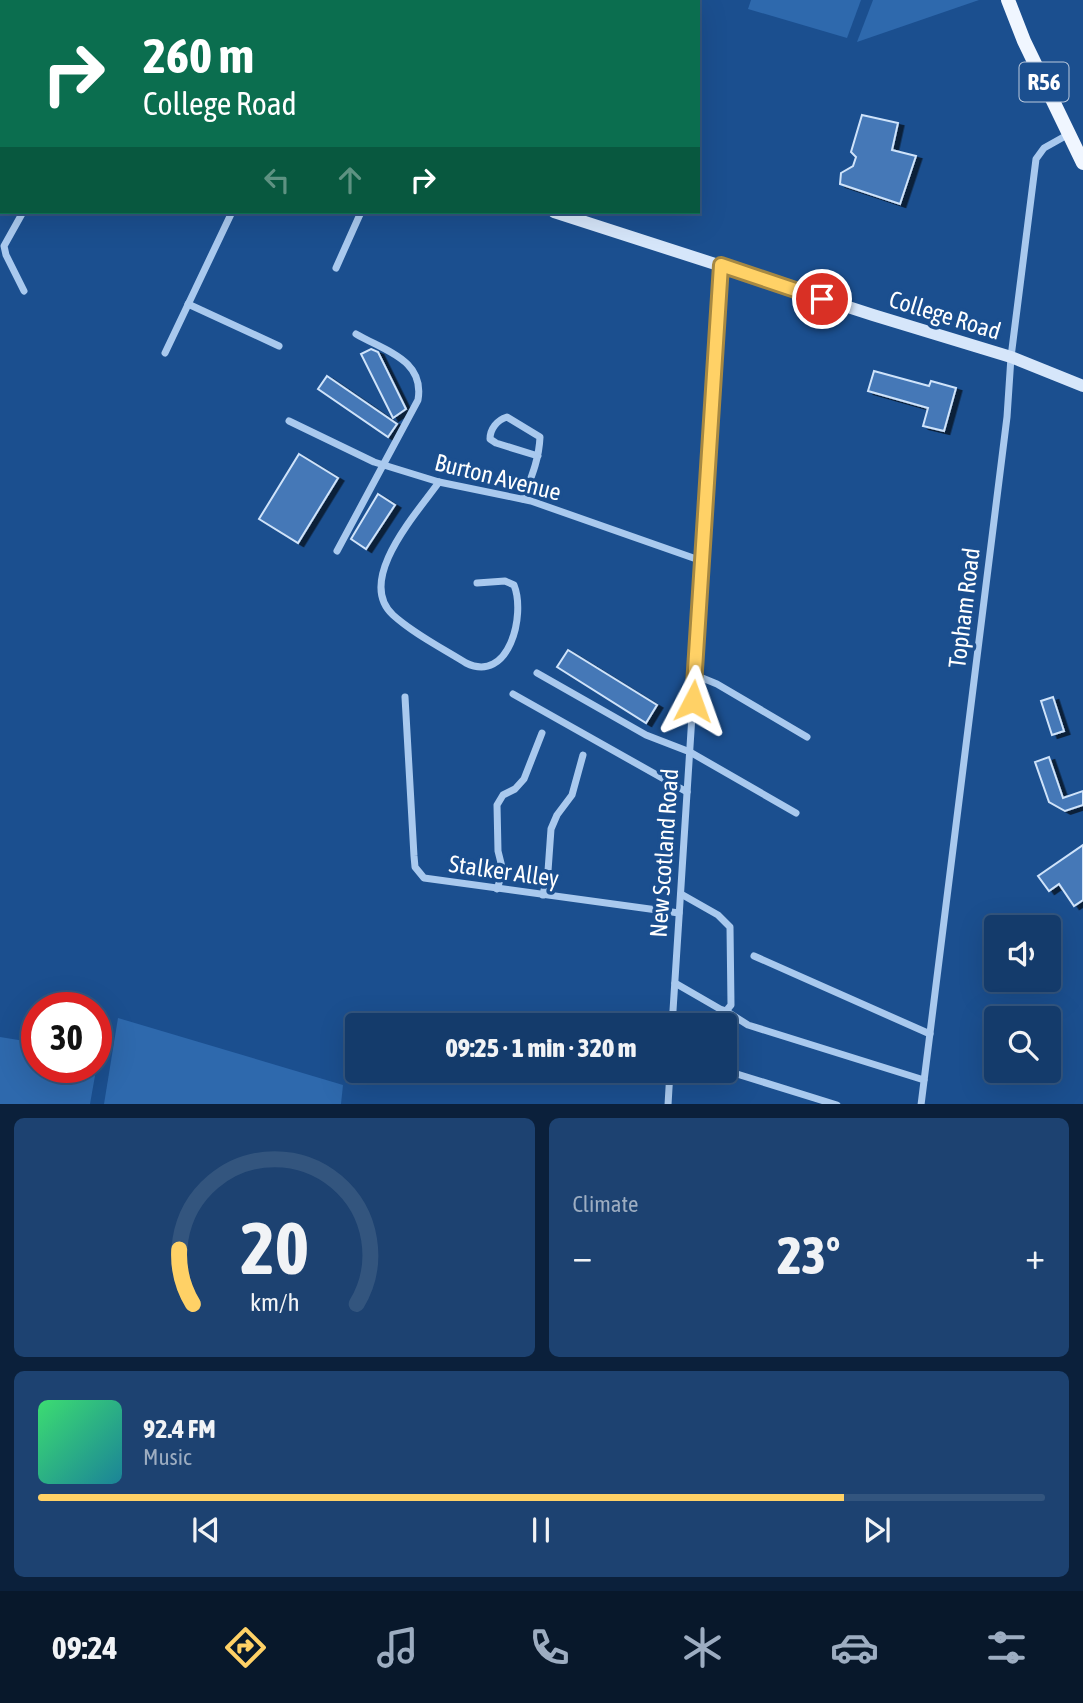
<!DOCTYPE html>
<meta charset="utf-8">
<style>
body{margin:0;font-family:"Asap Condensed",sans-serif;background:#1d4271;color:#f1f3f6;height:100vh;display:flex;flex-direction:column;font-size:26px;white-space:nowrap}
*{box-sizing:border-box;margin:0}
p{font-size:23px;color:#9dadc1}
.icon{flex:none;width:38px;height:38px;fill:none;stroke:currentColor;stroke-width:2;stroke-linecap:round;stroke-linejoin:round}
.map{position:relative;height:1104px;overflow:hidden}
.side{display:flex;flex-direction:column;gap:14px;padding:14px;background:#0b203b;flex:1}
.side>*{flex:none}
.top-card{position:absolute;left:0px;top:0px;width:700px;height:214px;box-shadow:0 7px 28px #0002,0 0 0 2px #33557e;background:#0b6e4f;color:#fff;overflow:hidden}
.fabs{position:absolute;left:984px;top:915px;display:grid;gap:14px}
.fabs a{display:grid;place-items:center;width:77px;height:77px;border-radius:7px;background:#143b6b;box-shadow:0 7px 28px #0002,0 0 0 2px #33557e;font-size:35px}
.speed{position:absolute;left:21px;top:992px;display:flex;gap:14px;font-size:35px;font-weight:700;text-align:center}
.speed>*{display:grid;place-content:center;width:91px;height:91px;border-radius:50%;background:#143b6b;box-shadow:0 7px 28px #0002,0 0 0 2px #33557e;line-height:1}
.speed .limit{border:10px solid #d22;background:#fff;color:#111}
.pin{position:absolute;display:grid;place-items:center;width:60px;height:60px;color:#fff;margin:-30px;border:4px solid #fff;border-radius:50%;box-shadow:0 2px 7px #0007}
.me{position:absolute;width:77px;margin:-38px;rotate:4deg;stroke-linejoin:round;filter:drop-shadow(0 0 5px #0008)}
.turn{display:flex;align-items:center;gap:24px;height:147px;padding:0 28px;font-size:32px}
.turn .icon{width:91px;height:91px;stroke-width:2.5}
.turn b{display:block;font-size:49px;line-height:60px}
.lanes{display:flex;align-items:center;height:66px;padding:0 28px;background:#0003;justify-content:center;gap:35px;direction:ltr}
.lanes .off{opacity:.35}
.big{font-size:52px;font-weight:800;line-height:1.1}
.side .widget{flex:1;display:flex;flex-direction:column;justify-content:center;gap:10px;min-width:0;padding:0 24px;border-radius:10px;background:#1d4271}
.side .dial{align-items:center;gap:0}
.dial svg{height:182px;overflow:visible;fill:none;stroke:#33557e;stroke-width:7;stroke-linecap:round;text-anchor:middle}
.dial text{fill:#f1f3f6;stroke:none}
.song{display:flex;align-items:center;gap:21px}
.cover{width:84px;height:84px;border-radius:10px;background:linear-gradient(135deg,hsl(140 70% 55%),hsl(190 70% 35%))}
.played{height:7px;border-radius:4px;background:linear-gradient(90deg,#ffd166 80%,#33557e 80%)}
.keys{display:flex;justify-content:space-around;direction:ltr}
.heat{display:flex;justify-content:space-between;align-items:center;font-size:38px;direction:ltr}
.side .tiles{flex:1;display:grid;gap:14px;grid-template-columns:1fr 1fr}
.widget:last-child{grid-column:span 2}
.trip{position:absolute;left:345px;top:1013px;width:392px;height:70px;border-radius:7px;background:#143b6b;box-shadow:0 7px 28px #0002,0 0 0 2px #33557e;font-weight:800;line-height:70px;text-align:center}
.dock{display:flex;height:112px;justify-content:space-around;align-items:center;background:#08182b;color:#9dadc1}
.dock .icon{width:49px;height:49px}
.dock .current{color:#ffd166}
.dock b{font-size:32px;color:#f1f3f6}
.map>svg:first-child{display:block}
.green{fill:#2e69ad}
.building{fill:#4478b7;stroke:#cfe3fa;stroke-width:2;filter:url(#shadow)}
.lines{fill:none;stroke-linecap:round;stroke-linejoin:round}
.street{stroke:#a9c9ee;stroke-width:7}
.secondary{stroke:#d6e6fa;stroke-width:12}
.primary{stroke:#f0f6ff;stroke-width:14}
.route-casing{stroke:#a68842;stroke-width:18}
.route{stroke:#ffd166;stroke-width:12}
.labels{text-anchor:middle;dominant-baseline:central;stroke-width:7;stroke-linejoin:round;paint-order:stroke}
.shield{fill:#1b4f8f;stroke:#bbcadd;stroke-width:2}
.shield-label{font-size:23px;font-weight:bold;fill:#fff}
.street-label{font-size:24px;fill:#fff;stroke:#1b4f8f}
</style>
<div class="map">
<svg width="1083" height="1105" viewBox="0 0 1083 1105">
<defs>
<filter id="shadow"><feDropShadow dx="5.5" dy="3" stdDeviation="0" flood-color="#0009"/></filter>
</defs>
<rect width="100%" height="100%" fill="#1b4f8f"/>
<!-- green -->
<g class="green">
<path d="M751,0H861L847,38L748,9Z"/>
<path d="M873,0H979L857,42Z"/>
<path d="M118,1018L343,1085L341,1104H104Z"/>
<path d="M0,1037L37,1043V1068H96V1053H99L90,1104H0Z"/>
</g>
<!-- building -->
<g class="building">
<path d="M862,115L898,123L892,150L916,156L900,204L840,184L841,173L853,166L856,157L851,152Z"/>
<path d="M371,349L378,352L406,409L393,418L361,354Z"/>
<path d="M874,371L929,386L931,381L956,388L944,431L923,426L928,408L868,391Z"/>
<path d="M327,376L397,424L388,437L318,389Z"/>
<path d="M299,454L338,478L298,543L259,519Z"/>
<path d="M378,494L395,505L366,549L351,539Z"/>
<path d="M568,650L657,705L646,723L557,667Z"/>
<path d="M1053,697L1064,731L1052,735L1041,701Z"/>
<path d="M1049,757L1063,798L1083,791V805L1065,811L1049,802L1035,762Z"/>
<path d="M1083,845V900L1074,906L1059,884L1049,891L1038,876Z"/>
</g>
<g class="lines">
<!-- street -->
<g class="street">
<path d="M0,59L2,57"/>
<path d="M0,152L2,153"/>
<path d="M23,212L4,246L6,255L24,291"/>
<path d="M336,268L361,212"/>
<path d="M188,304L279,346"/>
<path d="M165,353L232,212"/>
<path d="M289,421L374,462L439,482L531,501L702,561"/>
<path d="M439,482C417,513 355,580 393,615C414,634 442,648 466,663C509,684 526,615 514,585L505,581L477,583"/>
<path d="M523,499C531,478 539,460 540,437L507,417C497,420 490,429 490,439L496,443L538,456"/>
<path d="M337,551L418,400C425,360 385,351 356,334"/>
<path d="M537,673L646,735L690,752L796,813"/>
<path d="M695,675L717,684L807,737"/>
<path d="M513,694L687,792"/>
<path d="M405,697L414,856L415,867L424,878L679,913"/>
<path d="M497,889L503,871L498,851L497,805L503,795L515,789L524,779L542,733"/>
<path d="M543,895L548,871L551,829L557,815L572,795L583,755"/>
<path d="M754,956L930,1034"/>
<path d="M675,983L720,1009L726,1011L731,1005L730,927L718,915L681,894"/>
<path d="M726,1011L748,1025L924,1080"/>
<path d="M672,1026L721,265"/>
<path d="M724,1070L837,1105"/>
<path d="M668,1105L670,1071"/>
<path d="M921,1105L1007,417L1011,357L1036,159L1044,148L1069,134"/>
</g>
<!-- secondary -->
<g class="secondary">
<path d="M0,34H2"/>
<path d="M554,212L873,315L1011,357L1083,386"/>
</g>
<!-- primary -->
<path class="primary" d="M1008,0L1024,41L1083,163"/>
</g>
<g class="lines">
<defs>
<path id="route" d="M693,701L721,265L822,299"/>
</defs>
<!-- route casing -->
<use href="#route" class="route-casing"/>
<!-- route -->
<use href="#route" class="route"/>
</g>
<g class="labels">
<!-- shield labels -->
<rect class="shield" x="1019.5" y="62.5" width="49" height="39" rx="5"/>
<g class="shield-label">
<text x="1044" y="82">R56</text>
</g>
<!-- street labels -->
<g class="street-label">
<text transform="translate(945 315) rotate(17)">College Road</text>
<text transform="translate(498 477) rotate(14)">Burton Avenue</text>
<text transform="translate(964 608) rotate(-83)">Topham Road</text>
<text transform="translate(664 853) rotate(-86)">New Scotland Road</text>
<text transform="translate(504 871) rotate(8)">Stalker Alley</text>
</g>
</g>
</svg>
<div class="fabs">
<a><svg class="icon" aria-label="sound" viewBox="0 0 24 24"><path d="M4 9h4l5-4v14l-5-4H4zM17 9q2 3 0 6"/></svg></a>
<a><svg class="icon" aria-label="search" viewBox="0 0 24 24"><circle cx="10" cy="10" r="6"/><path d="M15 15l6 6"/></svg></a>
</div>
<div class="speed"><div class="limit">30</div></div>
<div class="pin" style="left:822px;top:299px;background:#d93025"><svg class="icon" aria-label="arrive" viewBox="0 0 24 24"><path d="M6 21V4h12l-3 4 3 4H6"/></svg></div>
<svg class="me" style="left:693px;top:701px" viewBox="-20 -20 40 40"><path d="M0-17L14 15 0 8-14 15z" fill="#ffd166" stroke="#fff" stroke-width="4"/></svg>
<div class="trip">09:25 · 1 min · 320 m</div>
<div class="top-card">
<div class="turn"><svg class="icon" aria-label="right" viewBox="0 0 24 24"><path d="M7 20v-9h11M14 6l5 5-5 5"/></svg><div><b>260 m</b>College Road</div></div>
<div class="lanes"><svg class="icon off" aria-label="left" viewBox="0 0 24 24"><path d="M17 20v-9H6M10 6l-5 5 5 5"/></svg><svg class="icon off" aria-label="ahead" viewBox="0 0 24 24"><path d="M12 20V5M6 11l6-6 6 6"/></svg><svg class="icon" aria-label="right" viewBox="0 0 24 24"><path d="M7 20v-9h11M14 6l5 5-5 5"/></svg></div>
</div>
</div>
<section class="side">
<div class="tiles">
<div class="widget dial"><svg viewBox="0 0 100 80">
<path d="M14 69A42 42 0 1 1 86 69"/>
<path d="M14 69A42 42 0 0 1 8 45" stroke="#ffd166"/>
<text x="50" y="56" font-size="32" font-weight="700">20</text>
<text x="50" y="72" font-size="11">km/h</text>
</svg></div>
<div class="widget"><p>Climate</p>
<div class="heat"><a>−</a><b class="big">23°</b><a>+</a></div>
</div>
<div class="widget">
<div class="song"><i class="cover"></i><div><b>92.4 FM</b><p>Music</p></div></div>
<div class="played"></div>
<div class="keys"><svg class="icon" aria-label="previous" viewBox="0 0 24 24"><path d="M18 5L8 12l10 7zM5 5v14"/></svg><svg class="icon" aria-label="pause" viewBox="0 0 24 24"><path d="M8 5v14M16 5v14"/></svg><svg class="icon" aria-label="next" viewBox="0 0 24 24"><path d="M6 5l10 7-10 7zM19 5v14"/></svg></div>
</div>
</div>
</section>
<nav class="dock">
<b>09:24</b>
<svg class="icon current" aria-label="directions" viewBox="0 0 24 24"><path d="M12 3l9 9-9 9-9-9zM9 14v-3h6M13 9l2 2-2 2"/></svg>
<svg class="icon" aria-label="music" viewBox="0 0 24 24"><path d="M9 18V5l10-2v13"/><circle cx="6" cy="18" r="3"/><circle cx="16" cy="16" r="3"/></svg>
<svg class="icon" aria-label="phone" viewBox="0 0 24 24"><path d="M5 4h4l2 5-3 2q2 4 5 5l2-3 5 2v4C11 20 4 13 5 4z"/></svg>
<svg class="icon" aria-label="climate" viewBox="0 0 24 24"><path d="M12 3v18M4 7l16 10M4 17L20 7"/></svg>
<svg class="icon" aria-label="car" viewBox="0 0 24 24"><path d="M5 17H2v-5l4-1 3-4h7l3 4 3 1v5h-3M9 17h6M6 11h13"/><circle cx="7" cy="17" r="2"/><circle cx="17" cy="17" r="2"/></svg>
<svg class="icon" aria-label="filters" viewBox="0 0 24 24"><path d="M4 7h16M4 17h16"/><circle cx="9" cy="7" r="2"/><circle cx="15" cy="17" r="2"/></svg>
</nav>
